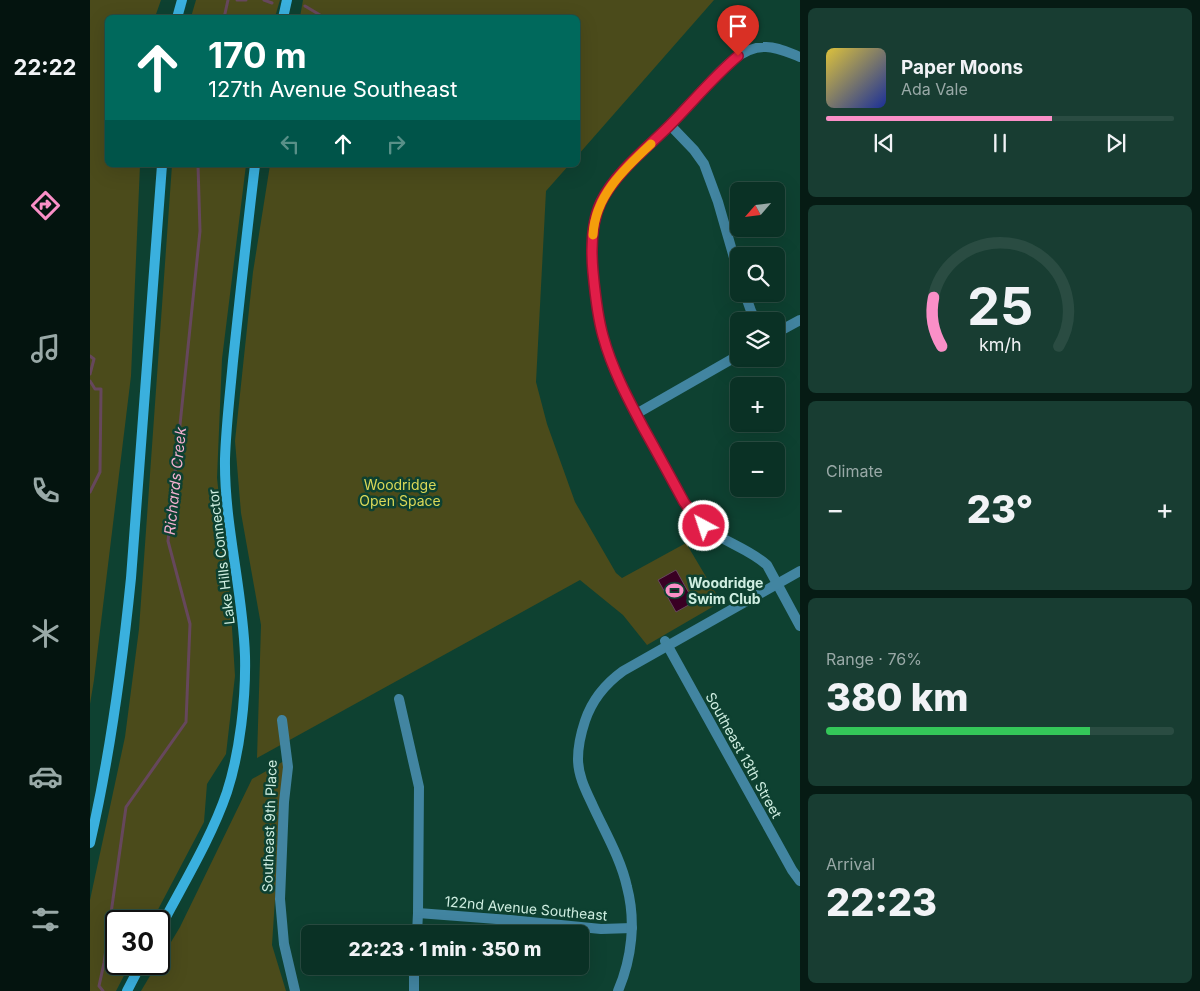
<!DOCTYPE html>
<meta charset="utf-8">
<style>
body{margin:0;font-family:Inter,sans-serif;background:#183d32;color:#f1f3f6;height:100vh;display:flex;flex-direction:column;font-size:19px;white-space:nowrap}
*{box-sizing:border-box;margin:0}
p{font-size:16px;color:#99a9a7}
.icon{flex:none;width:28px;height:28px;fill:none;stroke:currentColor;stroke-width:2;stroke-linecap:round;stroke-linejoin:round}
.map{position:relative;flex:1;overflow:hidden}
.drawer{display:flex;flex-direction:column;gap:8px;padding:8px;background:#061b14;width:400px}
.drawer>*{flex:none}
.top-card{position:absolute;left:15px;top:15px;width:475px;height:152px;border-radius:8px;box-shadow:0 5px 20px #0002,0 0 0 1px #2a4c42;background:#00695c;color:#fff;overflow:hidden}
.needle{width:32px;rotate:242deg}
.buttons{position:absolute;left:640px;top:182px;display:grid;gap:10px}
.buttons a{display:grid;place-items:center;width:55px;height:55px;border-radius:8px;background:#0a3125;box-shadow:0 5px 20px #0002,0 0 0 1px #2a4c42;font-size:25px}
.speed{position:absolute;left:15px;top:910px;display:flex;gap:10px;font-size:25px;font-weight:700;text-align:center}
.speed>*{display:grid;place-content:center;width:65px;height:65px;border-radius:50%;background:#0a3125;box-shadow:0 5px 20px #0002,0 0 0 1px #2a4c42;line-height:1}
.speed .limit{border:2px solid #111;border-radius:8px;background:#fff;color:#111}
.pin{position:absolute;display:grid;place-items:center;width:42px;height:42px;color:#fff;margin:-51px -21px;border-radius:50% 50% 50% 0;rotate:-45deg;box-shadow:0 0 5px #0007}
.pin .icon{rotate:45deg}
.me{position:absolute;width:55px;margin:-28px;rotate:320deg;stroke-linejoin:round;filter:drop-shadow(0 0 4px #0008)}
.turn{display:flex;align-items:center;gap:18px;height:105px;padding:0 20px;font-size:22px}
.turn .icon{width:65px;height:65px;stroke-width:2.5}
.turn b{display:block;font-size:35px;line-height:42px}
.lanes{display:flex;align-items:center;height:48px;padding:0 20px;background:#0003;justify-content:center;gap:25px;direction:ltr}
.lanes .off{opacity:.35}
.big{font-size:38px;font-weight:800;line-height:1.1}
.drawer .tile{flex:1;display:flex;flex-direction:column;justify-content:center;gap:8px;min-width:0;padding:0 18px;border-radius:8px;background:#183d32}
.drawer .dial{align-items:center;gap:0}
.dial svg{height:130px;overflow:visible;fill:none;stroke:#2a4c42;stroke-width:7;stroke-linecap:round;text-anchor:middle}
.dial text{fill:#f1f3f6;stroke:none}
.song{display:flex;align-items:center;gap:15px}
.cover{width:60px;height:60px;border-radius:8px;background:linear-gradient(135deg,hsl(50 70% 55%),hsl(230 70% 35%))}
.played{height:5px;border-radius:2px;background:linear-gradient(90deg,#fa8fc7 65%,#2a4c42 65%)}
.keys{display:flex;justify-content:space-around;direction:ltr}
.heat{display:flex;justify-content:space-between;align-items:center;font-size:28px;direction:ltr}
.charge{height:8px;border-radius:4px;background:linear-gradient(90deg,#34c759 76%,#2a4c42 0)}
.trip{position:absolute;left:211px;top:925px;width:288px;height:50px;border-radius:8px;background:#0a3125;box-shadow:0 5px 20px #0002,0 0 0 1px #2a4c42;font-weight:800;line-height:50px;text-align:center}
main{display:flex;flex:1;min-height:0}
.dock{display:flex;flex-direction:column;width:90px;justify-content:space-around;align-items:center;background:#04140f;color:#99a9a7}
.dock .icon{width:35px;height:35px}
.dock .on{color:#fa8fc7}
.dock b{font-size:22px;color:#f1f3f6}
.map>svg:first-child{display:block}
.green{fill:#4b4b1b}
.water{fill:#390023;stroke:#66475c}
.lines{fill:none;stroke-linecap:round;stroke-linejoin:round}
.stream{stroke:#66475c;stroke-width:3}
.minor{stroke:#4285a1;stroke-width:10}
.tertiary{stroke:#4285a1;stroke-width:10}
.secondary{stroke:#3ab0de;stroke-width:10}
.route-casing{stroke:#92132f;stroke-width:12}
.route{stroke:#e11d48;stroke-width:9}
.slow{stroke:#f59e0b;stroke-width:9}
.labels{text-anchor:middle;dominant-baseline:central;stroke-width:5;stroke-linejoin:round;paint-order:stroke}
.park-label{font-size:14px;fill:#dad858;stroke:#0e4131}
.street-label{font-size:14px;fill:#cfeee1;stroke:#0e4131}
.poi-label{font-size:14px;font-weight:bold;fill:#cfeee1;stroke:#0e4131;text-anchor:start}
.water-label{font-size:15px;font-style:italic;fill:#f4b0d1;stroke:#0e4131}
</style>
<main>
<nav class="dock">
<b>22:22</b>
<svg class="icon on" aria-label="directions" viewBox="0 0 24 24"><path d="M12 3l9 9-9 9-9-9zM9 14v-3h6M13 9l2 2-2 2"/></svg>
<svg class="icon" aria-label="music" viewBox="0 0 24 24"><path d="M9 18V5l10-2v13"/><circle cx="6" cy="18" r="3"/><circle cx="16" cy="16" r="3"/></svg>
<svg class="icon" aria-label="phone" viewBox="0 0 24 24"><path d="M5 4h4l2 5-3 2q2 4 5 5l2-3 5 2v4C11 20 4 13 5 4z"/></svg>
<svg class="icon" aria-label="climate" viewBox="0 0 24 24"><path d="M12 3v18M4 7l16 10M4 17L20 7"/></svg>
<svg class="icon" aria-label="car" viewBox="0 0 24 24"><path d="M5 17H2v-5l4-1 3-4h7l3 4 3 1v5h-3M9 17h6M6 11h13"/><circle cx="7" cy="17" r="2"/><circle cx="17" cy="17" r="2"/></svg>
<svg class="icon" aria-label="filters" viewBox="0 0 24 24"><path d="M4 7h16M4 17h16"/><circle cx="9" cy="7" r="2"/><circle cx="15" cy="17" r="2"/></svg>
</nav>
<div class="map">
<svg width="710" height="991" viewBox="0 0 710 991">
<rect width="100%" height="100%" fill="#0e4131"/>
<!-- green -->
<g class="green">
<path d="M0,0H71L65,17L18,18V165H50L41,376L4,680L0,704Z"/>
<path d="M106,0H190L185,17H101Z"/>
<path d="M213,0H624L488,155V18L210,17Z"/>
<path d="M82,165H156L132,359L127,478L140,596L145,676L136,754L117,784L114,822L62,921H26V964H40L26,991H0V900L35,737L49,629Z"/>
<path d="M180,165H479L456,191L446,382L457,424L485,502L526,573L532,578L596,543L631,602L557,645L533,615L490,580L167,758L171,625L151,513L145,441L163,272Z"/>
<path d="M194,761L182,945L196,991H51L67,964H69V962L90,927L162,779Z"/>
</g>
<!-- water -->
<path class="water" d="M586,570L604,602L586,612L568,580Z"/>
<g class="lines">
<!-- stream -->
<g class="stream">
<path d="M147,0H156"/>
<path d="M174,0L182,3"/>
<path d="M215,6L235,18"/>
<path d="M134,18L138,0"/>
<path d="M0,356L4,359L0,374"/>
<path d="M0,381L5,389H11L10,472L0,492"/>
<path d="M13,991L9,986L14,963L36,807L96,722L100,624L78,541L110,231L108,165"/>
</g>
<!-- minor -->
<g class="minor">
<path d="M710,57C699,53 686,46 674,47C646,47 621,82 603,100C589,115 575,130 561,144C543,161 523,179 511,201C501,222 501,249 503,272C505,293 507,315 513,336C521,369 538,399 554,429C567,454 581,478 594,502C600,511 606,519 614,526C633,542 658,548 677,565L710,626"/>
<path d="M580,125L604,150L614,164L628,202L649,275"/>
<path d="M655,294L661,311L666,321"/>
<path d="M686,333L710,320"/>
<path d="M546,414L649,355"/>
<path d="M575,641L702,870L710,881"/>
<path d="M309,699L329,787L328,913L327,934"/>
<path d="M192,720L198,767L194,802L190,899L194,944L205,991"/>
<path d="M328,913L420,920L511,929L542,928"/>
<path d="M324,991V966"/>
</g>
<!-- tertiary -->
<path class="tertiary" d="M528,991C542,958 546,921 537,887C531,859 515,832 503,806C496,791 488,776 488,759C488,746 491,733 495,721C502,700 515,684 533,671L710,571"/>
<!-- secondary -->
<g class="secondary">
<path d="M87,18L92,0"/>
<path d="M193,18L197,0"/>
<path d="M0,843C20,756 32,667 41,578L72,165"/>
<path d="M69,930C92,886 121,839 137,792C150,752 156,698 155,656C153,590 134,525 135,459C136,427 140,394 143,361C150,296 157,230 165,165"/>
<path d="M37,991L51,964"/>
</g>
</g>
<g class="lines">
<defs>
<path id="route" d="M614,526L603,514L594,502C581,478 568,454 554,429C538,399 522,369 513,336C507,315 505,293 503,272C501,250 501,223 511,202C525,173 557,148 579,126C602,103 623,77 648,56"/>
</defs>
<!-- route casing -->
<use href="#route" class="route-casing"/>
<!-- route -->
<use href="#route" class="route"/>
<!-- slow -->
<path class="slow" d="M503,235C505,196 534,169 561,144"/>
</g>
<!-- icons -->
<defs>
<symbol id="stadium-bare" viewBox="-9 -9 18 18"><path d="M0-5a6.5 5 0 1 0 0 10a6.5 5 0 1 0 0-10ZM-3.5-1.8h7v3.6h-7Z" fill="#fa8fc7" stroke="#0e4131" stroke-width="2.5" paint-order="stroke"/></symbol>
</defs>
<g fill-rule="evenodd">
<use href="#stadium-bare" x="572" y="578" width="25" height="25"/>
</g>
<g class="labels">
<!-- park labels -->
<g class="park-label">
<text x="310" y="484">Woodridge<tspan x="310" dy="16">Open Space</tspan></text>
</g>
<!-- street labels -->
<g class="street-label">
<text transform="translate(131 557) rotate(-97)">Lake Hills Connector</text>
<text transform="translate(654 755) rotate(61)">Southeast 13th Street</text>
<text transform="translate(179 826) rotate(-88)">Southeast 9th Place</text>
<text transform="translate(436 908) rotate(5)">122nd Avenue Southeast</text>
</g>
<!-- poi labels -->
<g class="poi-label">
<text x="598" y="582">Woodridge<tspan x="598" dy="16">Swim Club</tspan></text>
</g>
<!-- water labels -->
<g class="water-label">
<text transform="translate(85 481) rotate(-84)">Richards Creek</text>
</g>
</g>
</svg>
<div class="buttons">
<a><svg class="needle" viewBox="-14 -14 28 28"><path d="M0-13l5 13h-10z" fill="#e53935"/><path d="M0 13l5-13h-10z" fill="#99a9a7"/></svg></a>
<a><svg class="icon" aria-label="search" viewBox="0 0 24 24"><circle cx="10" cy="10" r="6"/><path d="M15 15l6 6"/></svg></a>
<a><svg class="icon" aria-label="layers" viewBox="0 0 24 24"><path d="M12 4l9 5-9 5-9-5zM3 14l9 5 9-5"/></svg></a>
<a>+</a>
<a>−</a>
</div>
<div class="speed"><div class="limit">30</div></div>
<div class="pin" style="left:648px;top:56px;background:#d93025"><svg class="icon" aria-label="arrive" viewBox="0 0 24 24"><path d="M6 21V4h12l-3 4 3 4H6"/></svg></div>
<svg class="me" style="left:614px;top:526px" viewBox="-20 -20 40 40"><circle r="17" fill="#e11d48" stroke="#fff" stroke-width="3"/><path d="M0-11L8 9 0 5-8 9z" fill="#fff"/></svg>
<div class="trip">22:23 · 1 min · 350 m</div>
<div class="top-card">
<div class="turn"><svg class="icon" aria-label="ahead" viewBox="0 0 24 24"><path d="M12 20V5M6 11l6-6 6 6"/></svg><div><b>170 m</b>127th Avenue Southeast</div></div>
<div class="lanes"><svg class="icon off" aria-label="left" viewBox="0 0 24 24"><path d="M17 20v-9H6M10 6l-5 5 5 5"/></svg><svg class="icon" aria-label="ahead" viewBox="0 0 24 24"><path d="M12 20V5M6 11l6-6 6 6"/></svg><svg class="icon off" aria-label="right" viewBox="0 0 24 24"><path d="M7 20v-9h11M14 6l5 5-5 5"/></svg></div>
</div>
</div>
<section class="drawer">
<div class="tile">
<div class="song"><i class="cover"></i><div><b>Paper Moons</b><p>Ada Vale</p></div></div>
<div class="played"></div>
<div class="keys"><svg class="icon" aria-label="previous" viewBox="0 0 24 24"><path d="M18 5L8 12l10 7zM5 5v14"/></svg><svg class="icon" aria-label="pause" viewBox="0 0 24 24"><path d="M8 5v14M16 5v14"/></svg><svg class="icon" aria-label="next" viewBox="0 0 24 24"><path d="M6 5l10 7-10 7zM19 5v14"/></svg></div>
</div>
<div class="tile dial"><svg viewBox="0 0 100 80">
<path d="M14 69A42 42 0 1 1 86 69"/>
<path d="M14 69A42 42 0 0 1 9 39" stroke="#fa8fc7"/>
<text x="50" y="56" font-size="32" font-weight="700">25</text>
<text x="50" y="72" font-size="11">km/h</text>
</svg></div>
<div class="tile"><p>Climate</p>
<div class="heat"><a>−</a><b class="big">23°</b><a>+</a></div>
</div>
<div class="tile"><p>Range · 76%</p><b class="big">380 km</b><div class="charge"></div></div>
<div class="tile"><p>Arrival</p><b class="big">22:23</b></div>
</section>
</main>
